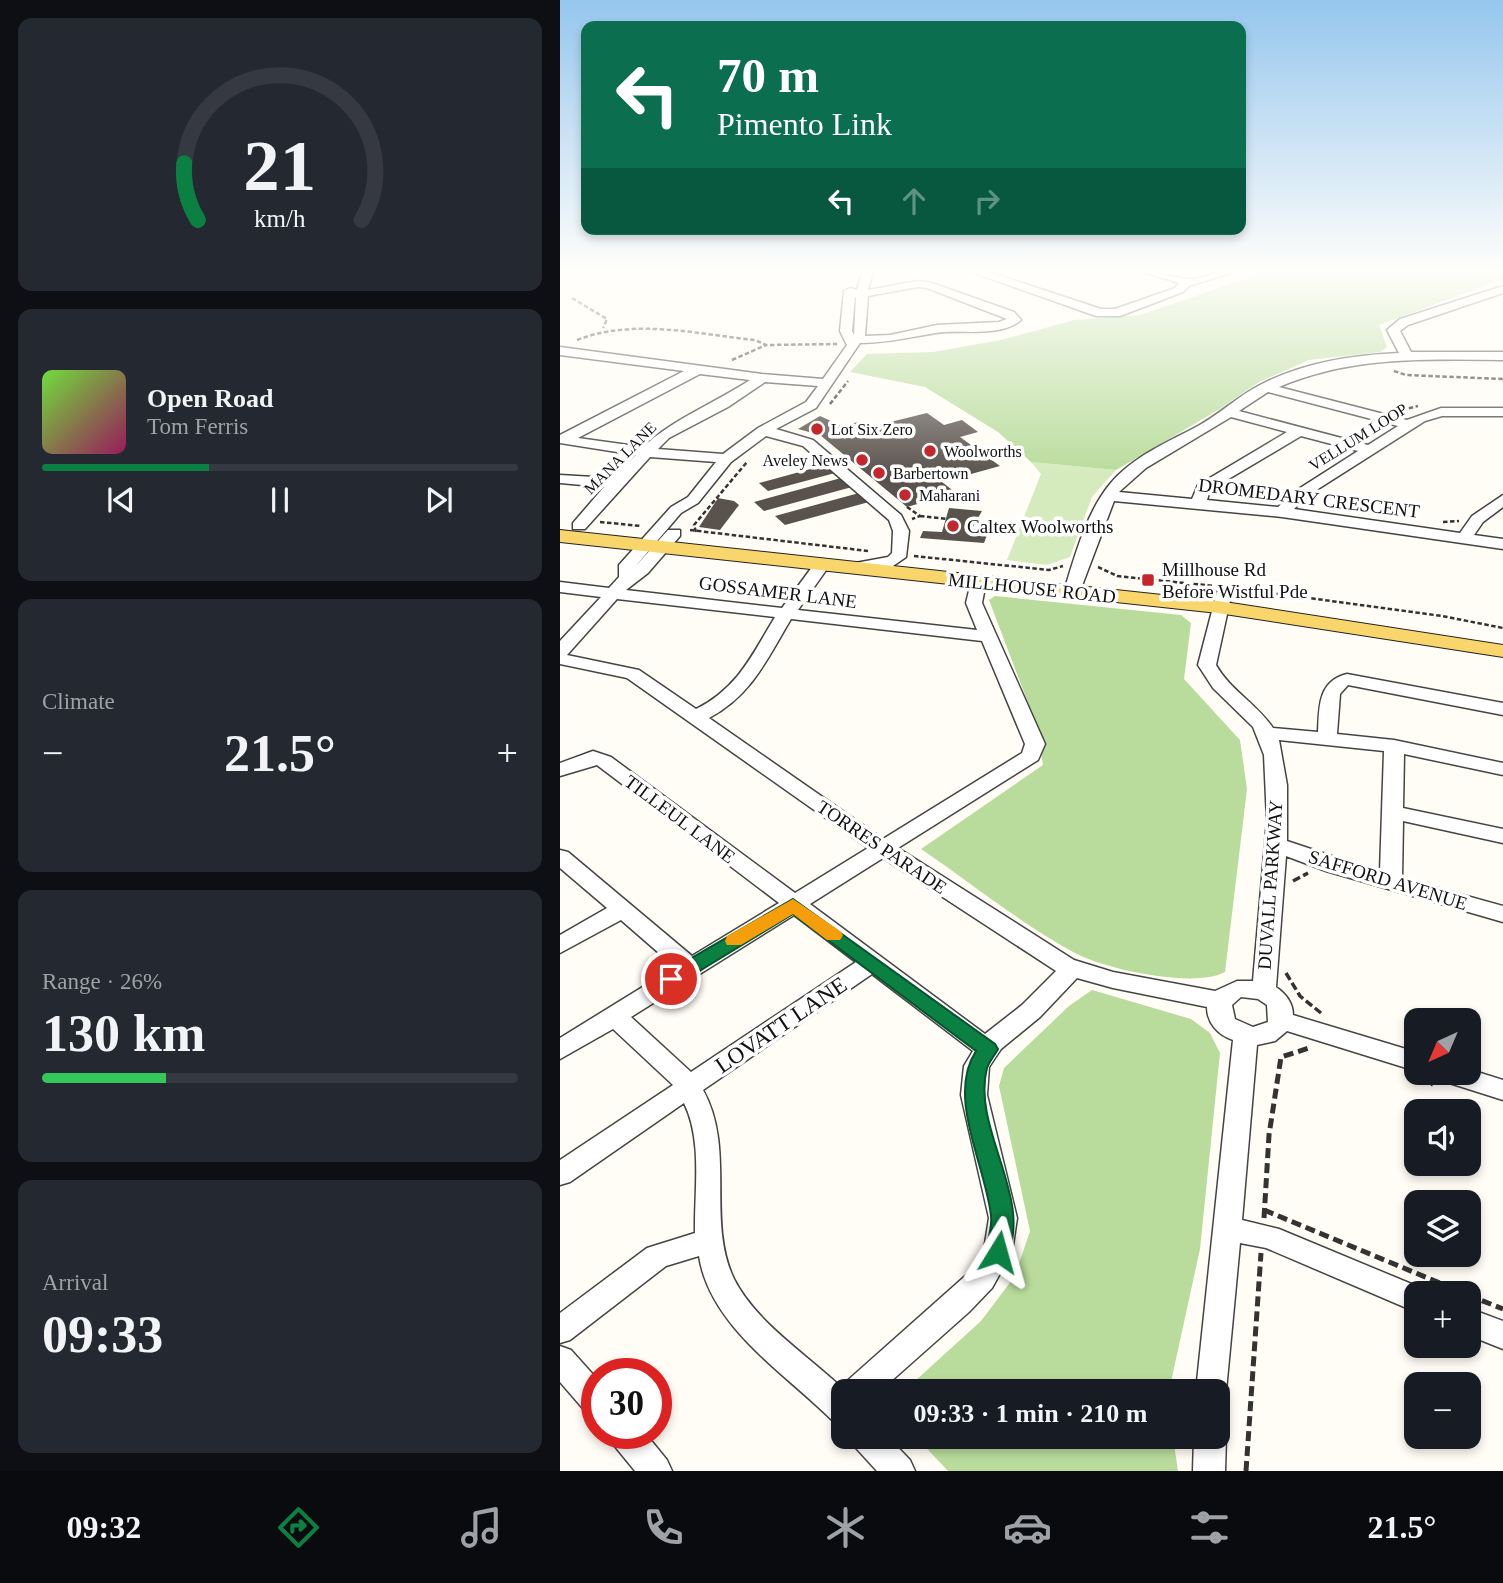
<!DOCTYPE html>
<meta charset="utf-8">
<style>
body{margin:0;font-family:Georgia,serif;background:#242831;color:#f1f3f6;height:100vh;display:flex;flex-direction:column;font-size:26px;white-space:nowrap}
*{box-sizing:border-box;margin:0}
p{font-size:23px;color:#9ea1a6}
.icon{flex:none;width:38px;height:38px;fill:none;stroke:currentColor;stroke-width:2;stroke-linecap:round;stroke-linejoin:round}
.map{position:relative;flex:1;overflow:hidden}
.details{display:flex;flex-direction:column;gap:18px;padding:18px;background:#0d0f14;width:560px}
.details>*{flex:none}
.top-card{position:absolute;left:21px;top:21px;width:665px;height:214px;border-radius:14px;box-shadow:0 4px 10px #0003;background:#0b6e4f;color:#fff;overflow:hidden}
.needle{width:46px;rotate:224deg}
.fabs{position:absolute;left:844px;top:1008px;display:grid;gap:14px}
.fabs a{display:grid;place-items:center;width:77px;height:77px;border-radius:14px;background:#171b24;box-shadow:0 4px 10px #0003;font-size:35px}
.speed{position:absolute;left:21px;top:1358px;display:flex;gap:14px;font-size:35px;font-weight:700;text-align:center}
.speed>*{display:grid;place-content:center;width:91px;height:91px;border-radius:50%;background:#171b24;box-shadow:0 4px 10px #0003;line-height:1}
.speed .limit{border:10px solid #d22;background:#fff;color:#111}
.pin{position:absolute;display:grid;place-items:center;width:60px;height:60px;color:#fff;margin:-30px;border:4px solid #fff;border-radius:50%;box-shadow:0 2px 7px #0007}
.me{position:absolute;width:77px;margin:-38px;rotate:8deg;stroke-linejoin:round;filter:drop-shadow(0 0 5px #0008)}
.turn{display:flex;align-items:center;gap:24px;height:147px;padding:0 21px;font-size:32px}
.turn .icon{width:91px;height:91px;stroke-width:2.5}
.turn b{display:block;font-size:49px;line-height:60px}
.lanes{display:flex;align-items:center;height:66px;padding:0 21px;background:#0003;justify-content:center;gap:35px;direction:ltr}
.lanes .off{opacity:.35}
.big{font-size:52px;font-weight:600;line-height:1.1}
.details .widget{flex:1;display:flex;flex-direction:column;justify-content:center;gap:10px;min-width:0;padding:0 24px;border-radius:14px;background:#242831}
.details .dial{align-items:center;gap:0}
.dial svg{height:182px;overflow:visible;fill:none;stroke:#363941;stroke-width:7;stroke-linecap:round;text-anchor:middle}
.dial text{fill:#f1f3f6;stroke:none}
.song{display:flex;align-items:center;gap:21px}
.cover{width:84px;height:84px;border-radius:10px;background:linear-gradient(135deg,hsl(100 70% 55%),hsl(330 70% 35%))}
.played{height:7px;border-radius:4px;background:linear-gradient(90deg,#0b8043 35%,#363941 35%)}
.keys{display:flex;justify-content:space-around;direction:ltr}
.heat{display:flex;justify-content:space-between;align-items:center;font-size:38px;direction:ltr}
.charge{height:10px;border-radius:5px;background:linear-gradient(90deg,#34c759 26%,#363941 0)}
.trip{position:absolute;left:271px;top:1379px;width:399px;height:70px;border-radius:14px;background:#171b24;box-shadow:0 4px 10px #0003;font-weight:600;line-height:70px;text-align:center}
.menu{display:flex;height:112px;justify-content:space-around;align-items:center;background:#090b0e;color:#9ea1a6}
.menu .icon{width:49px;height:49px}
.menu .current{color:#0b8043}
.menu b{font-size:32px;color:#f1f3f6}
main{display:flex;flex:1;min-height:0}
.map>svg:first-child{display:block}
.green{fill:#d5ebbd}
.forest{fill:#b9dc9c}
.building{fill:#5a524d}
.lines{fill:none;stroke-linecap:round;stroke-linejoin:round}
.minor-casing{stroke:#444;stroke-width:3}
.major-casing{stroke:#222;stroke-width:2}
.path-far2{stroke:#333;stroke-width:2.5;stroke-dasharray:4.5 2.5;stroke-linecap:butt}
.path-far1{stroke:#333;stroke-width:3.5;stroke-dasharray:8 3.5;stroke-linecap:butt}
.path{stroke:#333;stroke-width:5;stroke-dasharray:10 5;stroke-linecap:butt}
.minor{fill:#fff;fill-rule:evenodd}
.major{fill:#f9d66b;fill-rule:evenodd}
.route{fill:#0b8043;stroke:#07532c;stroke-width:2}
.slow{fill:#f59e0b}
.poi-dot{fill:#c4262e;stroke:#fff;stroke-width:2.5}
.labels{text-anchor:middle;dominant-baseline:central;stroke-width:7;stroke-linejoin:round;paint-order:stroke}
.far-poi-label{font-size:16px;fill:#111;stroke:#fff;text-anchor:start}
.far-street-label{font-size:16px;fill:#111;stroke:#fff}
.street-label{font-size:19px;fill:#111;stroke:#fff}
.poi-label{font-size:19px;fill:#111;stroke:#fff;text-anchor:start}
.near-street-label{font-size:23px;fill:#111;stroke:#fff}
</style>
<main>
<section class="details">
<div class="widget dial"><svg viewBox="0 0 100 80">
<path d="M14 69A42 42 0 1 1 86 69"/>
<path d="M14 69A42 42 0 0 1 8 44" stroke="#0b8043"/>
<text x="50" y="56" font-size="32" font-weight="700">21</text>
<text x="50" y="72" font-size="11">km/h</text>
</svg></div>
<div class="widget">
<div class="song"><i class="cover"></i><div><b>Open Road</b><p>Tom Ferris</p></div></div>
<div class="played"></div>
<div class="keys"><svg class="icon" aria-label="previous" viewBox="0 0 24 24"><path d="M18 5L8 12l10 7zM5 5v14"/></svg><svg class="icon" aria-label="pause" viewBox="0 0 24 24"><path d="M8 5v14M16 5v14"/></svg><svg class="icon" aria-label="next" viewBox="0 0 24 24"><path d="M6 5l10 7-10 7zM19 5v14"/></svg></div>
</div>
<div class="widget"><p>Climate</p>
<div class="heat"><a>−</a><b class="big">21.5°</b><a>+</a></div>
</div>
<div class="widget"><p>Range · 26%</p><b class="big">130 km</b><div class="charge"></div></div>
<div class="widget"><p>Arrival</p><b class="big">09:33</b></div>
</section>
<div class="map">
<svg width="943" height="1471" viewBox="0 0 943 1471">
<rect width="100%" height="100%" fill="#fffdf5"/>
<!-- green -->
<path class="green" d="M471,462L556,470L532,497L510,557L487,565L447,560L481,474Z"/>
<!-- forest -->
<g class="forest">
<path d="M715,269H943V279L819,325L827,347L820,352L749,360L699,382L658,410L556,470L471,462L438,432L365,387L290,372L307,354L373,352L441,340L514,320L580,315Z"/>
<path d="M435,596L621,615L631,623L624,679L680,740L687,789L665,972C634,989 544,969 513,952C460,923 411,883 361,849L483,765L476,724L429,600Z"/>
<path d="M532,990L631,1019L650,1033L660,1053L640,1249L609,1391H344L421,1321L455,1276L470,1231L439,1086L444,1068L509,1006Z"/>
<path d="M356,1437H613L618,1471H388Z"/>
</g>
<!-- building -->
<g class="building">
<path d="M367,413L384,425L402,420L418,432L400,437L440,466L382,482L396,493L347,507L260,435L238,429L260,416L282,426L298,422L306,428Z"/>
<path d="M265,465L275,473L208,491L199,483Z"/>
<path d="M281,478L292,487L204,511L194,502Z"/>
<path d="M299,493L309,502L225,525L215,516Z"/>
<path d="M158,498L174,501L179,505L160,530L139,527Z"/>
<path d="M389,508L422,511L409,534L427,535L424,543L360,538L363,531L382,532Z"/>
</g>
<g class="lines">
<defs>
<g id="minor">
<path d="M303,269H314L308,290L358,281L369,282L454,312L461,320C440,338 402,329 376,333C350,337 327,343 300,343L256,408L216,429L253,440L341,515L349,531L346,557L333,566L290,570V564L328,557L332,553L333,531L329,520L243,446L206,436L171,462L138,503L121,513L74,568L108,530H120V536L88,573L66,590L222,608L255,563L261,561L269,566L238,610L417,630L406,603L412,578H424L426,582L422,603L485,744L478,760L338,848L514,960L553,972L655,991L677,981H693L707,820L704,755L693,727L653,688L638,665L657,592L663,591L671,596L656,665C670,690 697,704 713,728L758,732C759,707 758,681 787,674L943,703V715L788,685L780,694L777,734L834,740L943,763V775L844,754L843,808L943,829V843L843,821L842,878L943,906V922L766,871L726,856L716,987C726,994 733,1003 733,1015L856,1052V1071L727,1031L715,1041L697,1045L682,1220L719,1229L866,1290L868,1293H856V1312L706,1248L680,1243L666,1391L658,1403V1391H636L673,1040C658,1035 647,1023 647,1007L553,988L517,978L480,1017L441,1049L429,1067L427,1095L457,1218L452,1252L432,1288L409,1312L320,1391H284V1426L273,1421C226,1374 150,1327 139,1256L106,1266L10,1340L0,1343V1313L87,1248L135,1233C134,1192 143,1141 124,1103L10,1182L0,1185V1160L113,1085L53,1029L0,1059V1038L115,967L61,920L0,953V935L47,908L0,868V850L8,852L132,956L219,903L37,765L0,776V763L33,751L51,757L235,893L308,848L67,678L0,664V641L41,597L0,592V582L49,588L59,577V565L111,507L128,497L156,462L90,457L25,529H13V523L44,487L0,483V475L51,478L76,455L0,443V435L124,371L0,355V347L202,374L263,379L287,345L280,331L284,291L290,288L297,290ZM358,287L367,288L447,319L439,322L377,325L330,335L305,336L308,296ZM295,297H296L294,335L292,331ZM140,374L190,380C155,403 113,419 83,447L18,438ZM205,382L258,386L246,402L198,428L163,454L98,449L109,438L168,407ZM57,599L215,617C192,655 178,688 136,709L79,670L7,655ZM231,619L422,641L465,744L462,753L323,839L149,718C192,695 207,659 231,619ZM719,740L824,751L820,872L727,841V785ZM323,858L496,971L462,1005L425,1034L250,904ZM234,915L296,962L131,1072L71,1017ZM312,974L413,1051L404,1066L401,1095L429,1218L424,1250L412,1270L287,1381L283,1389C248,1355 197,1324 174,1279C146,1220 176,1149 143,1090ZM681,997L698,999L707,1005L708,1022L693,1027L675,1019L672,1005Z"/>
<path d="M403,269H420L541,309H555L615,288L619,283L574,269C592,269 621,281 634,279C652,276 665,269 683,269L629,286L623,292L560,316H536Z"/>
<path d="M943,286V293L848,325L840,331L851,352H943V360C866,359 791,356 719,387L847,420L881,408H943V416H882L865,421L747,496L734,509L900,533L912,516L943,495V507L923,522L914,535L943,539V549L722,517L554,501L520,591L512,596L506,595L504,591C515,556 526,513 550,484C572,457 608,442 638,426C660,414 678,396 700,385C742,363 792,355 839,353L827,330L840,319ZM708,392L838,426L808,445L679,411ZM671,417L727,432L638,485L632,499L559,492L586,468ZM741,436L798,451L737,490L718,507L647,500L650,490Z"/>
<path d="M908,1069L943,1080V1100L880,1080L876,1073H908Z"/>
<path d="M908,1308L943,1321V1349L908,1335Z"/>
<path d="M0,1346L11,1350L37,1379V1417L26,1412L0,1382Z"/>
<path d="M658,1425L666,1437L665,1471H633L634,1437H658Z"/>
<path d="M48,1433H85L107,1460L112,1471H75L53,1444Z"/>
<path d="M291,1437H328L350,1460L355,1471H317L296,1448Z"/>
</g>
<path id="major" d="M0,530L658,601L943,645V657L658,613L0,542Z"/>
</defs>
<!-- minor casing -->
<use href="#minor" class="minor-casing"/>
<!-- major casing -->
<use href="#major" class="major-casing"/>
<!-- path-far2 -->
<g class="path-far2">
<path d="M12,298L47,319L43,328"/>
<path d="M17,340C73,318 136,334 195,340L206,345L277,344"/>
<path d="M172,360L206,345"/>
<path d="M834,371L846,375L943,379"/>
<path d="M270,404L288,381"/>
<path d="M842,410L858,406"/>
<path d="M347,507L360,516L352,519"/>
<path d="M360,516L388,519"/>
<path d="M40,522L81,526"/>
<path d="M883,522L899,521"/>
<path d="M130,530L308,551"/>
<path d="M136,532L134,525L187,462"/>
<path d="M354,556L489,570L503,566"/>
<path d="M538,567L557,576L654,586"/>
<path d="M675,588L882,616L943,628"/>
</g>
<!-- path-far1 -->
<g class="path-far1">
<path d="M733,881L748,873"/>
<path d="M726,973L740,996L761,1013"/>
</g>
<!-- path -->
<g class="path">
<path d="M857,1079L873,1084"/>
<path d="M704,1210L904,1293"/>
<path d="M704,1218L709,1135L721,1057L749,1048"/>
<path d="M908,1295L943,1309"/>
<path d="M686,1471L701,1253"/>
</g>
<!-- minor -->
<use href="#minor" class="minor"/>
<!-- major -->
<use href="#major" class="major"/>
</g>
<!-- sky -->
<linearGradient id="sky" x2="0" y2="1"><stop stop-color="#95c6ee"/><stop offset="0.57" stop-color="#fffefa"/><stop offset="1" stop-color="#fffefa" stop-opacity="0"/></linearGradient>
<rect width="943" height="475" fill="url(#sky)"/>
<!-- route -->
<path class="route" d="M233,899L435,1044L438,1049C435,1055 429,1062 427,1068C411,1129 475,1199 446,1259L438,1262L430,1259C423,1245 433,1231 431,1216C426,1166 386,1097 416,1051L233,914L118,984H104L102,979L104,974Z"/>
<!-- slow -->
<path class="slow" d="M233,899L280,931L283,935L280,940H267L233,914L181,945H167L165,941L167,936Z"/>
<!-- markers -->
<g class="poi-dot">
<circle cx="257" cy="429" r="7"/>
<circle cx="370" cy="451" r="7"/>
<circle cx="302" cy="460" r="7"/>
<circle cx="319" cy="473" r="7"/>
<circle cx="345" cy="495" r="7"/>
<circle cx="393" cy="526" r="7"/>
<rect x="581" y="573" width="14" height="14" rx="3.5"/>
</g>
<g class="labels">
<!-- far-poi labels -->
<g class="far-poi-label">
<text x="271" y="429">Lot Six Zero</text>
<text x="384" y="451">Woolworths</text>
<text x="288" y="460" text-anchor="end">Aveley News</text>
<text x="333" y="473">Barbertown</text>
<text x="359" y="495">Maharani</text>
</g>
<!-- far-street labels -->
<g class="far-street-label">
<text transform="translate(798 437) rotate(-32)">VELLUM LOOP</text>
<text transform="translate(60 458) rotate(-45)">MANA LANE</text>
</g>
<!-- street labels -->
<g class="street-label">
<text transform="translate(749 498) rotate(7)">DROMEDARY CRESCENT</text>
<text transform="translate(472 588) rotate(6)">MILLHOUSE ROAD</text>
<text transform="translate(218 592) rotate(7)">GOSSAMER LANE</text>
<text transform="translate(120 819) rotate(37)">TILLEUL LANE</text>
<text transform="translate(322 847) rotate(34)">TORRES PARADE</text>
<text transform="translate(828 880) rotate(17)">SAFFORD AVENUE</text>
<text transform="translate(710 885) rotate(-86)">DUVALL PARKWAY</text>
</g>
<!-- poi labels -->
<g class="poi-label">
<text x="407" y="526">Caltex Woolworths</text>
<text x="602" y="569">Millhouse Rd<tspan x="602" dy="22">Before Wistful Pde</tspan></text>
</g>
<!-- near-street labels -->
<g class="near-street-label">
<text transform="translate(221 1025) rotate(-34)">LOVATT LANE</text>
</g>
</g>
</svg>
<div class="fabs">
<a><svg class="needle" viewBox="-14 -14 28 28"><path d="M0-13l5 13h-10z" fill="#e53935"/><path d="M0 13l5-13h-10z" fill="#9ea1a6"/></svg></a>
<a><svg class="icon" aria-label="sound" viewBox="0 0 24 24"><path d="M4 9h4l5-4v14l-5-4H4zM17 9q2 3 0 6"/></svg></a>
<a><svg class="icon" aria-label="layers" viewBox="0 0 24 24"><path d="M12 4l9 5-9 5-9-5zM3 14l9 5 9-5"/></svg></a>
<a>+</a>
<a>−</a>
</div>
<div class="speed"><div class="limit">30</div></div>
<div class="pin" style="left:111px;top:979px;background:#d93025"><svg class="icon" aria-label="arrive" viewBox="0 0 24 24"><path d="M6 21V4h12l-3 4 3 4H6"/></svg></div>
<svg class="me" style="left:438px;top:1252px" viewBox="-20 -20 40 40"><path d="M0-17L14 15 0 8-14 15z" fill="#0b8043" stroke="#fff" stroke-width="4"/></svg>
<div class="trip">09:33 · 1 min · 210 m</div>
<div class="top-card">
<div class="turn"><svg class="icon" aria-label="left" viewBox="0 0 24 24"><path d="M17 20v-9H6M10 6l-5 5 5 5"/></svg><div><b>70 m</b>Pimento Link</div></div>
<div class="lanes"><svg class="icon" aria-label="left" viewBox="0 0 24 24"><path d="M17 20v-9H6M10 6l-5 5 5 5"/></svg><svg class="icon off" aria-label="ahead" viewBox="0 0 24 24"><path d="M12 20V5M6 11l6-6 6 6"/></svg><svg class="icon off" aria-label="right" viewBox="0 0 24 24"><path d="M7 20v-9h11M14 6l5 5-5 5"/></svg></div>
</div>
</div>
</main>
<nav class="menu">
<b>09:32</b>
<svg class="icon current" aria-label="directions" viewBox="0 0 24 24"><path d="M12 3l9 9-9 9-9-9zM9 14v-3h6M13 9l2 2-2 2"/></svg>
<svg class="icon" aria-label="music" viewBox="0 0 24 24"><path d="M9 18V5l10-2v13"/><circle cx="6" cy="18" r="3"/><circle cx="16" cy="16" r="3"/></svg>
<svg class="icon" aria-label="phone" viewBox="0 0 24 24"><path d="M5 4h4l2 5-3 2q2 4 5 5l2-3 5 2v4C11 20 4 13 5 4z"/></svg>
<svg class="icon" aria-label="climate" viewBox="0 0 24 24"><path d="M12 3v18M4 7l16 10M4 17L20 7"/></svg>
<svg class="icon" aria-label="car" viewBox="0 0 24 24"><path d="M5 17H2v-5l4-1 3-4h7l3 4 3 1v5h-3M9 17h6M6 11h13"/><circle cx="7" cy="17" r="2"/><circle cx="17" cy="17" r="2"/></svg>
<svg class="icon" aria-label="filters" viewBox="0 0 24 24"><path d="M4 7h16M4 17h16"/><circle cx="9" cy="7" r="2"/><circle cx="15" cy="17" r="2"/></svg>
<b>21.5°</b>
</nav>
